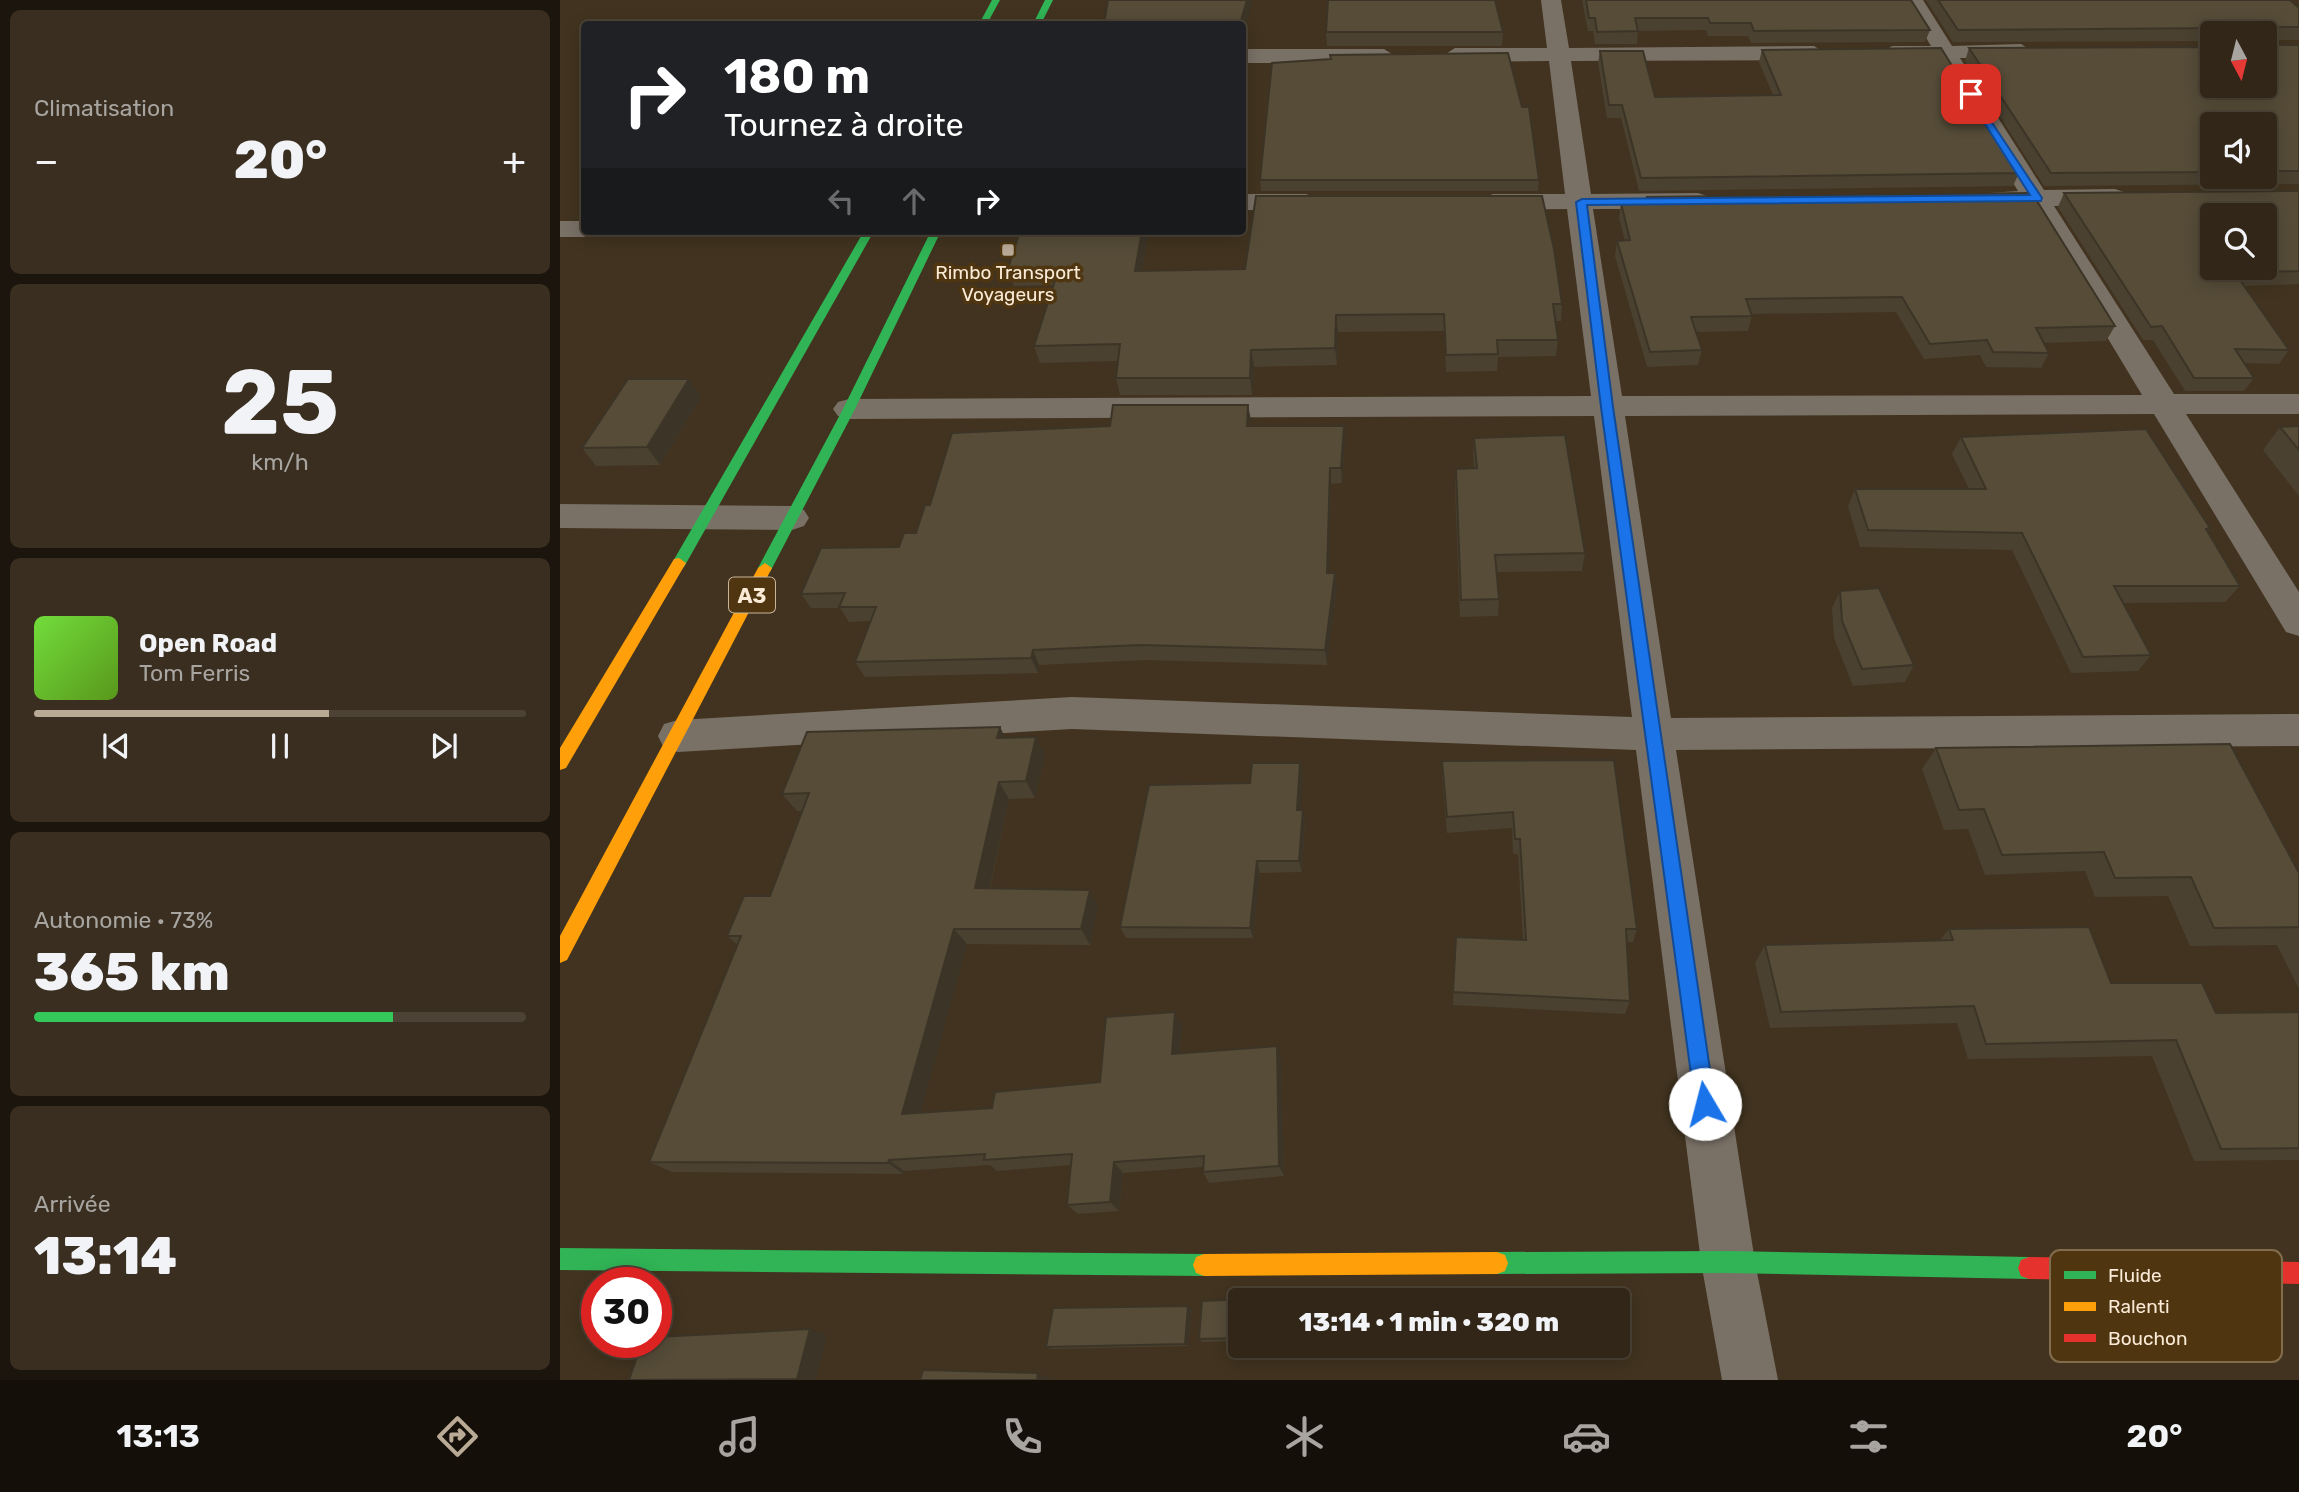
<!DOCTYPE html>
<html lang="fr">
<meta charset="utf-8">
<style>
body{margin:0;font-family:Rubik,sans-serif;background:#392e20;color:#f1f3f6;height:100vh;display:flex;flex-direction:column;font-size:26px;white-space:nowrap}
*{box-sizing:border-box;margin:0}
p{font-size:23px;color:#a8a5a1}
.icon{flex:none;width:38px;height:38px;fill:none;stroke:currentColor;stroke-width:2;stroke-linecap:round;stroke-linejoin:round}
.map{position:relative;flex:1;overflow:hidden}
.side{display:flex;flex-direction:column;gap:10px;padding:10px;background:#1b150d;width:560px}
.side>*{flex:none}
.hud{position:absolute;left:21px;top:21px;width:665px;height:214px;border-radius:7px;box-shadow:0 4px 18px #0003,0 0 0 2px #4c4336;background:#202124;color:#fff;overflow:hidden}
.needle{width:46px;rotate:173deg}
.tools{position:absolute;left:1640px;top:21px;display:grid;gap:14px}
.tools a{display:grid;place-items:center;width:77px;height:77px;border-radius:7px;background:#312617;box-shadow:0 4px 18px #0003,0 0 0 2px #4c4336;font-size:35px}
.speed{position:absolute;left:21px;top:1267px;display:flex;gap:14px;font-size:35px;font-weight:700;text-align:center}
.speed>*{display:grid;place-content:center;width:91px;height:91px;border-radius:50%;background:#312617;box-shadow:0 4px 18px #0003,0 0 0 2px #4c4336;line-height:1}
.speed .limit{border:10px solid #d22;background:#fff;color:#111}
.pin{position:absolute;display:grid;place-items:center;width:60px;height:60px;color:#fff;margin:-30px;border-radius:14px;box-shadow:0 4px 10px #0006}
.me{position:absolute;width:77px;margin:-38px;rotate:352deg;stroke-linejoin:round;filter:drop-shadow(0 0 5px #0008)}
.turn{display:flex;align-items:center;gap:24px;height:147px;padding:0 28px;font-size:32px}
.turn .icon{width:91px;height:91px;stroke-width:2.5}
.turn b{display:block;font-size:49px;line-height:60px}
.lanes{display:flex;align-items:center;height:66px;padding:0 28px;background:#0003;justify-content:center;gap:35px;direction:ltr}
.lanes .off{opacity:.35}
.big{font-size:52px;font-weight:800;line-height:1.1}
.side .widget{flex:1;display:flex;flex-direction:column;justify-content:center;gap:10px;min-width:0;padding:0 24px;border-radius:10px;background:#392e20}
.side .dial{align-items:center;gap:0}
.dial b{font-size:91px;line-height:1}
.song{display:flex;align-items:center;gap:21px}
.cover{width:84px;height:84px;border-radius:10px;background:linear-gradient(135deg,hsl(100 70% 55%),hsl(90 70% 35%))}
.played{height:7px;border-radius:4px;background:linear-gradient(90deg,#b9aa96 60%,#4c4336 60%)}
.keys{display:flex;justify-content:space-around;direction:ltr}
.heat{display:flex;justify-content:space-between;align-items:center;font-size:38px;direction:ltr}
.charge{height:10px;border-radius:5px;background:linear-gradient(90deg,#34c759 73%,#4c4336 0)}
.trip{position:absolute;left:668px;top:1288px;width:402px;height:70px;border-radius:7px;background:#312617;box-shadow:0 4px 18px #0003,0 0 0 2px #4c4336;font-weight:800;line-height:70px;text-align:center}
.dock{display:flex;height:112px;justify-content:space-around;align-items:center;background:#140f09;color:#a8a5a1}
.dock .icon{width:49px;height:49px}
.dock .selected{color:#b9aa96}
.dock b{font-size:32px;color:#f1f3f6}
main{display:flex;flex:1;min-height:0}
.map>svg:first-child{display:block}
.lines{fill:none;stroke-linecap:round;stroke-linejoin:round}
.street{fill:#797066;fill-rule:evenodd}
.fast{fill:#30b455;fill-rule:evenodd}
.slow{fill:#ff9f0a;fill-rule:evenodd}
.jam{fill:#e5322d;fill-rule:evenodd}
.wall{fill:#4a4130;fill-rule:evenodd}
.shaded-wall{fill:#3c3527}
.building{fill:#564c38;stroke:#3c3527;stroke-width:2;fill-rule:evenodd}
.route{fill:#1a73e8;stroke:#114b97;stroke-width:2}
.poi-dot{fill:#b9aa96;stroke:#4f3611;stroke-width:2.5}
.labels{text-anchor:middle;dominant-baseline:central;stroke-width:7;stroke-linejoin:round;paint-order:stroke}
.far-poi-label{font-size:19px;fill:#faead6;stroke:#4f3611}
.shield{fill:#4f3611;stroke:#c7b49b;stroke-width:2}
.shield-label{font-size:21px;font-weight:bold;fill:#faead6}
.key{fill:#4f3611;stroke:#826c4c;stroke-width:2}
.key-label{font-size:19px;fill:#faead6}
</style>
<main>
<section class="side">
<div class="widget"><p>Climatisation</p>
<div class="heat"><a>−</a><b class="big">20°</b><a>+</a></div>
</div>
<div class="widget dial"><b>25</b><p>km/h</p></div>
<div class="widget">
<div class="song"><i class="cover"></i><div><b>Open Road</b><p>Tom Ferris</p></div></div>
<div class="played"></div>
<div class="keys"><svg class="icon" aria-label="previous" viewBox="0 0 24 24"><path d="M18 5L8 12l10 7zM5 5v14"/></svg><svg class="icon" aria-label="pause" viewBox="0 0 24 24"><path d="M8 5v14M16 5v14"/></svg><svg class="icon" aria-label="next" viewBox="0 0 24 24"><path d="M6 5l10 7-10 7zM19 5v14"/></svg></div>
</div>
<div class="widget"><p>Autonomie · 73%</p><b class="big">365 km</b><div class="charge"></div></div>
<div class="widget"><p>Arrivée</p><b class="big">13:14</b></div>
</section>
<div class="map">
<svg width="1739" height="1380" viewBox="0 0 1739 1380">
<rect width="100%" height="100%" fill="#41331f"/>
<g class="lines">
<!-- street -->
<g class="street">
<path d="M981,0H1001L1009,48L1254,46L1265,53L1254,60L1011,61L1031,194L1138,193L1147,196L1151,201L1147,206L1138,209H1033L1062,396L1582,395L1468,206L1414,204L1410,199L1414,194L1458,191L1378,59L1332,60L1321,53L1332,46H1371L1343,0H1363L1392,46L1461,44L1472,51L1461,58H1400L1484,190L1555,189L1564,192L1568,197L1564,202L1555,205L1494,206L1614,394H1739V414H1626L1739,592V636L1726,632L1594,414L1065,416L1111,718L1739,714V746L1116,750L1195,1262L1218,1380H1162L1141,1262L1076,750L512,729L118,752L104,748L98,736L104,724L118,720L512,697L1072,717L1034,416L289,419L278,416L273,409L278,402L289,399L1031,396L1007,209L933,210L924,207L920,202L924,197L933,194H1005L989,61L895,62L884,55L895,48H987Z"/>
<path d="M682,49H824L835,56L824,63H682Z"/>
<path d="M682,194H746L755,197L759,202L755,207L746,210H682Z"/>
<path d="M0,221H24V231H36L24,237H0Z"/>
<path d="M0,504L232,506L244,510L249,518L244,526L232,530L0,528Z"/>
</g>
<!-- fast -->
<g class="fast">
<path d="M432,0H440L427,24H419Z"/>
<path d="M485,0H493L481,24H473Z"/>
<path d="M304,231H314L124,567H114L112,563Z"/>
<path d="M371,231H381L295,409L210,572H200L198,568L283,409Z"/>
<path d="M0,1248L644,1254L652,1257L655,1265L652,1273L644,1276L0,1270Z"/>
<path d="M1168,1251L1469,1257L1477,1260L1480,1268L1477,1276L1469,1279L1168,1273L937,1274L929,1271L926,1263L929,1255L937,1252Z"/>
</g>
<!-- slow -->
<g class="slow">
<path d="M119,558L126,563L6,768L0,770V748L114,559Z"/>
<path d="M205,563L212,568L7,960L0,963V936L198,568Z"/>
<path d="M937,1252L945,1255L948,1263L945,1271L937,1274L644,1276L636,1273L633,1265L636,1257L644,1254Z"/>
</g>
<!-- jam -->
<path class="jam" d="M1469,1257L1739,1262V1284L1469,1279L1461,1276L1458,1268L1461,1260Z"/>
</g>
<!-- wall -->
<g class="wall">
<path d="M1022,0H1351L1370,30L1365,42L1191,43L1188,36H1148L1146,30L1078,31L1077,44H1035L1033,31H1028Z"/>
<path d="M1366,0H1730L1739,8V40H1709V45H1739V184L1484,186L1405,61L1409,48L1652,86L1704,33H1652V41L1393,42ZM1652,124H1704V177H1652Z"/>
<path d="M766,32H943L942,46H767Z"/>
<path d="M1202,50L1459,173L1453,186L1079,191L1061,118H1047L1038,63L1040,51L1095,97L1213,95L1199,62Z"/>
<path d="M700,180H979L978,191H701Z"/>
<path d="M1739,191V284L1684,286L1729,350L1719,364L1685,363L1694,378L1684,391H1625L1593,340H1583L1498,207L1504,193Z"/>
<path d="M1087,197L1555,326L1546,341L1484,343L1489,353L1481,368L1426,367L1420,355L1364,359L1336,312L1191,314L1192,316L1188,331L1136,332L1142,350L1138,365L1087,367L1055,256L1057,241H1065L1059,218L1061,203H1086Z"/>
<path d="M589,231L582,271L1002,304L1001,321H995L998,340L996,356L938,357L937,371L886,372L884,331L778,332L777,365L694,367L692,395H560L556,378L558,361L480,363L474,346L493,285L454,286L448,269Z"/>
<path d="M141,397L100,465L36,466L22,448Z"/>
<path d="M691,420L690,426H784L785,442L782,483L771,484L769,573H775L777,588L767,665L585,660L479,665L478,673L305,677L295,662L311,621L289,622L280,608H251L241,594L339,547L356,533L370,505Z"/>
<path d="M1739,426V496L1703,450L1720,427Z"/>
<path d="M1401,437L1650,528L1648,531L1680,586L1665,602L1563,603L1591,655L1578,671L1511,673L1452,550L1300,547L1288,506L1295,489H1409L1392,454Z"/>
<path d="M914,438L1025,553L1022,571L937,572L939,599L938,616L900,617L895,487L896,469L914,468L913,455Z"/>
<path d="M1280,591L1354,665L1345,682L1293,686L1274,638L1272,608Z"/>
<path d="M445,738L485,755L475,798L449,799L430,889L538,906L530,945L407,944L360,1113L432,1108L540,1082L622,1026L620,1053L721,1059L724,1176L649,1183L643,1172V1167L563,1173L559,1211L518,1214L507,1205L511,1165L437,1171L430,1165L344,1171L343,1174L112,1172L89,1162L178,945L167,936L210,896L242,811H237L222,794Z"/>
<path d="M1376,748L1739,873V989L1717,945L1630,946L1608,896L1535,897L1525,871L1425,875L1408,829L1384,830L1362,769Z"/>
<path d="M1054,760L1077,929L1073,942H1067L1070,1001L1065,1014L893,1005L896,937L963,940L958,854H953L952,828L887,833L882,777V761Z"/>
<path d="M740,763L743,775L740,810H743L745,822L742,872L700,873L693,938H566L560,927L690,783Z"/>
<path d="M1389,929L1551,983L1656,1013L1739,1012V1160L1634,1161L1592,1056L1408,1059L1397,1023L1210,1028L1195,963L1205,945L1380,940Z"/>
<path d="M681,1300V1341L642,1342L639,1339Z"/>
<path d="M632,1309L628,1346L492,1349L486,1347Z"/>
<path d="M710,1346H788L714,1350Z"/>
</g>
<!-- shaded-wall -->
<g class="shaded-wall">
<path d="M687,0H693L682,38V24H680Z"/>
<path d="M582,231H589L579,288L575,271Z"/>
<path d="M776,315L778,332L777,365L775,348Z"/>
<path d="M691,350L694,367L692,395L690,378Z"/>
<path d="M129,379L141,397L100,465L87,447Z"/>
<path d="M688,405L691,420L690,442L687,426Z"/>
<path d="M784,426L785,442L782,483L781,468Z"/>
<path d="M770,468L771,484L769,588L767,573Z"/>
<path d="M775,573L777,588L767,665L765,650Z"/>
<path d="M473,650L479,665L478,673L471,658Z"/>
<path d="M440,727L449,745L437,738Z"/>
<path d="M476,737L485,755L475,798L466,781Z"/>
<path d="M740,763L743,775L740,822L737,810Z"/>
<path d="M439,782L449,799L426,904L415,888Z"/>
<path d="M743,810L745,822L742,872L739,861Z"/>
<path d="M697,861L700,873L693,938L690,928Z"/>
<path d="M530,890L538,906L530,945L521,929Z"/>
<path d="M394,929L407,944L357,1126L342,1114Z"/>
<path d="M615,1012L622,1026L619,1067L612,1054Z"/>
<path d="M717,1046L721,1059L724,1176L719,1166Z"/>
<path d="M329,1160L344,1171L343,1174L328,1163Z"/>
<path d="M554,1162L563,1173L559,1211L550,1202Z"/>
<path d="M628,1306L632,1309L628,1346L625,1344Z"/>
<path d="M250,1329L267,1335L256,1380H240L237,1379Z"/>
<path d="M478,1373L494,1380H477Z"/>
</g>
<!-- building -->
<g class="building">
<path d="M548,0H687L680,24H544Z"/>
<path d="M768,0H935L943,32H766Z"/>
<path d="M1026,0H1351L1370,30L1194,31L1191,23H1150L1148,18H1075L1078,31L1037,32L1035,18H1029Z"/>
<path d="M1378,0H1730L1739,8V27H1709V45H1739V171H1704V124H1652V172L1491,173L1409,48L1652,47V86H1704V33H1660L1661,28L1398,30Z"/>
<path d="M1381,48L1459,173L1081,178L1062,105H1049L1040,51H1083L1095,97L1221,95L1202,50Z"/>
<path d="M948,53L962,107H969L979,180H700L712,63L771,59L770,55Z"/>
<path d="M1739,191V271L1675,273L1729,350L1675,349L1694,378H1634L1602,326L1591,327L1504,193ZM1652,215H1704V268H1652Z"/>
<path d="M1472,193L1555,326L1476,328L1489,353L1433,352L1427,340L1370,344L1342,297L1186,299L1192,316L1131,317L1142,350L1090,352L1057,241L1070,240L1061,203H1088L1087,197Z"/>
<path d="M696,196H982L994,249L1002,304H993L998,340H937L938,354L886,355L884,314L776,315L775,348L691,350L690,378H556L560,344L474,346L499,268L448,269L460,231H582L575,271L685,269Z"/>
<path d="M68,379H129L87,447L22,448Z"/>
<path d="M553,405H688L687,426H784L781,468H770L767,573H775L765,650L580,645L473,650L471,658L295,662L316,607H279L285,593L241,594L261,548L339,547L344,533H356L365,505H370L392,433L550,426Z"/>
<path d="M1739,426V450L1720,427Z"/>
<path d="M1586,429L1650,528L1646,529L1680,586H1554L1591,655L1523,657L1462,533L1308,530L1295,489H1426L1401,437Z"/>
<path d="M1005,435L1025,553L935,555L939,599L901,600L896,469L917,468L914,438Z"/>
<path d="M1319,588L1354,665L1302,669L1282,621L1280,591Z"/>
<path d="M440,727L437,738L476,737L466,781L439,782L415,888L530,890L521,929H394L342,1114L432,1108L435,1092L540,1082L546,1017L615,1012L612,1054L717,1046L719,1166L643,1172L644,1156L554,1162L550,1202L507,1205L512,1154L424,1160L425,1154L329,1160L328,1163L89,1162L181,936H167L184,896H210L249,793L222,794L247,732Z"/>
<path d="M1670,744L1739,873V927L1654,928L1631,877L1555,878L1544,852L1442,855L1424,809L1399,810L1376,748Z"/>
<path d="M1054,760L1077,929H1066L1070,1001L893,992L896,937L966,940L960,839H955L953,812L887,817L882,761Z"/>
<path d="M692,763H740L737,810H743L739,861H697L690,928L560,927L589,785L690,783Z"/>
<path d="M1529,927L1551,983H1642L1656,1013L1739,1012V1148L1661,1149L1616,1040L1426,1044L1414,1006L1221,1012L1205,945L1393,940L1389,929Z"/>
<path d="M875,1291L876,1300H719Z"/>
<path d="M690,1299V1300H681V1338L639,1339L642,1301Z"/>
<path d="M628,1306L625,1344L486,1347L493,1308Z"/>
<path d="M250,1329L237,1379L69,1380L82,1342H96V1337Z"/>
<path d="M363,1370L478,1373L477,1380H360Z"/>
</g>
<!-- route -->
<path class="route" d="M1411,91L1482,198L1481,201L1027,205L1053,407L1155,1104L1152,1111L1145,1114L1138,1111L1135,1104L1041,407L1016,202L1022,199L1470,195L1406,94Z"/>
<!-- markers -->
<rect class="poi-dot" x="441" y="243" width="14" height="14" rx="3.5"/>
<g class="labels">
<!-- far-poi labels -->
<g class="far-poi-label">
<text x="448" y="272">Rimbo Transport<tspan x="448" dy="22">Voyageurs</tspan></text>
</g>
<!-- shield labels -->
<rect class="shield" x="169" y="577.5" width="46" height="35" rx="5"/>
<g class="shield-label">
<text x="192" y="595">A3</text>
</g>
</g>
<!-- legend -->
<rect x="1490" y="1250" width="232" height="112" rx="10" class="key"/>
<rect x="1504" y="1271" width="32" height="8" fill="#30b455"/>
<rect x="1504" y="1302" width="32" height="9" fill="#ff9f0a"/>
<rect x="1504" y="1334" width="32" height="8" fill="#e5322d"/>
<g class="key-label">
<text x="1548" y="1282">Fluide</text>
<text x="1548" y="1313">Ralenti</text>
<text x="1548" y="1345">Bouchon</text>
</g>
</svg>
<div class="tools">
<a><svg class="needle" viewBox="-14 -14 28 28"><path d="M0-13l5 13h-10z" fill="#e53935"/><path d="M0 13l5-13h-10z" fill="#a8a5a1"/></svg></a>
<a><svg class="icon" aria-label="sound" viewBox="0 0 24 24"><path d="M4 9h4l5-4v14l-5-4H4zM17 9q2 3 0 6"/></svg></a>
<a><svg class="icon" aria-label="search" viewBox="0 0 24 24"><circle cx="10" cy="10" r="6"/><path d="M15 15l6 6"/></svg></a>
</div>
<div class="speed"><div class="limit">30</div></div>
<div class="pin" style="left:1411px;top:94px;background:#d93025"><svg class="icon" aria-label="arrive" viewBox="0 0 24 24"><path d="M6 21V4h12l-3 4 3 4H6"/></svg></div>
<svg class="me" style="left:1145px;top:1104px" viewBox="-20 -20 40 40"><circle r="19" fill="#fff"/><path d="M0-13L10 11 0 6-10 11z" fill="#1a73e8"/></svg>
<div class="trip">13:14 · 1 min · 320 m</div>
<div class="hud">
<div class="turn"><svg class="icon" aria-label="right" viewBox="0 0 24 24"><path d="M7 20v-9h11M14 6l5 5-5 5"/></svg><div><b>180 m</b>Tournez à droite</div></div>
<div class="lanes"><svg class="icon off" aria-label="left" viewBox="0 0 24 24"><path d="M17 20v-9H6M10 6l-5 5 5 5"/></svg><svg class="icon off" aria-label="ahead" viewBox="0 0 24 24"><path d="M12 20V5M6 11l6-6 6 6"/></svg><svg class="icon" aria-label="right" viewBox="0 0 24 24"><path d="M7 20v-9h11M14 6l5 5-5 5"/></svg></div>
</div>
</div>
</main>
<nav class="dock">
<b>13:13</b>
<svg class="icon selected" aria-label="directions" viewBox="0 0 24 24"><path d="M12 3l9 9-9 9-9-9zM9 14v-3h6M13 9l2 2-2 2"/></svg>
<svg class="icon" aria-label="music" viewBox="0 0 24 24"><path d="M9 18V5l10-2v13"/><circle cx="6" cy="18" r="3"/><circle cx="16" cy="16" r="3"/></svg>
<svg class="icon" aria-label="phone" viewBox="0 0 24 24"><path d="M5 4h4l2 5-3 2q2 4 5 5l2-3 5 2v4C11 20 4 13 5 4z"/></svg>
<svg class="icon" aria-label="climate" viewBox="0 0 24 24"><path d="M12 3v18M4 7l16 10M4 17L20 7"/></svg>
<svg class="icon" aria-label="car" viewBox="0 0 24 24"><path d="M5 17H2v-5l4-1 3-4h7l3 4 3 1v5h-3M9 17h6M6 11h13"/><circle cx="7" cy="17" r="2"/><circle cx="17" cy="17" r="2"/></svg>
<svg class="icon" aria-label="filters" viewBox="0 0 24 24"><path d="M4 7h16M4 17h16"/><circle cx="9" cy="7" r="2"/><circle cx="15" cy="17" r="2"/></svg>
<b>20°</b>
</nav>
